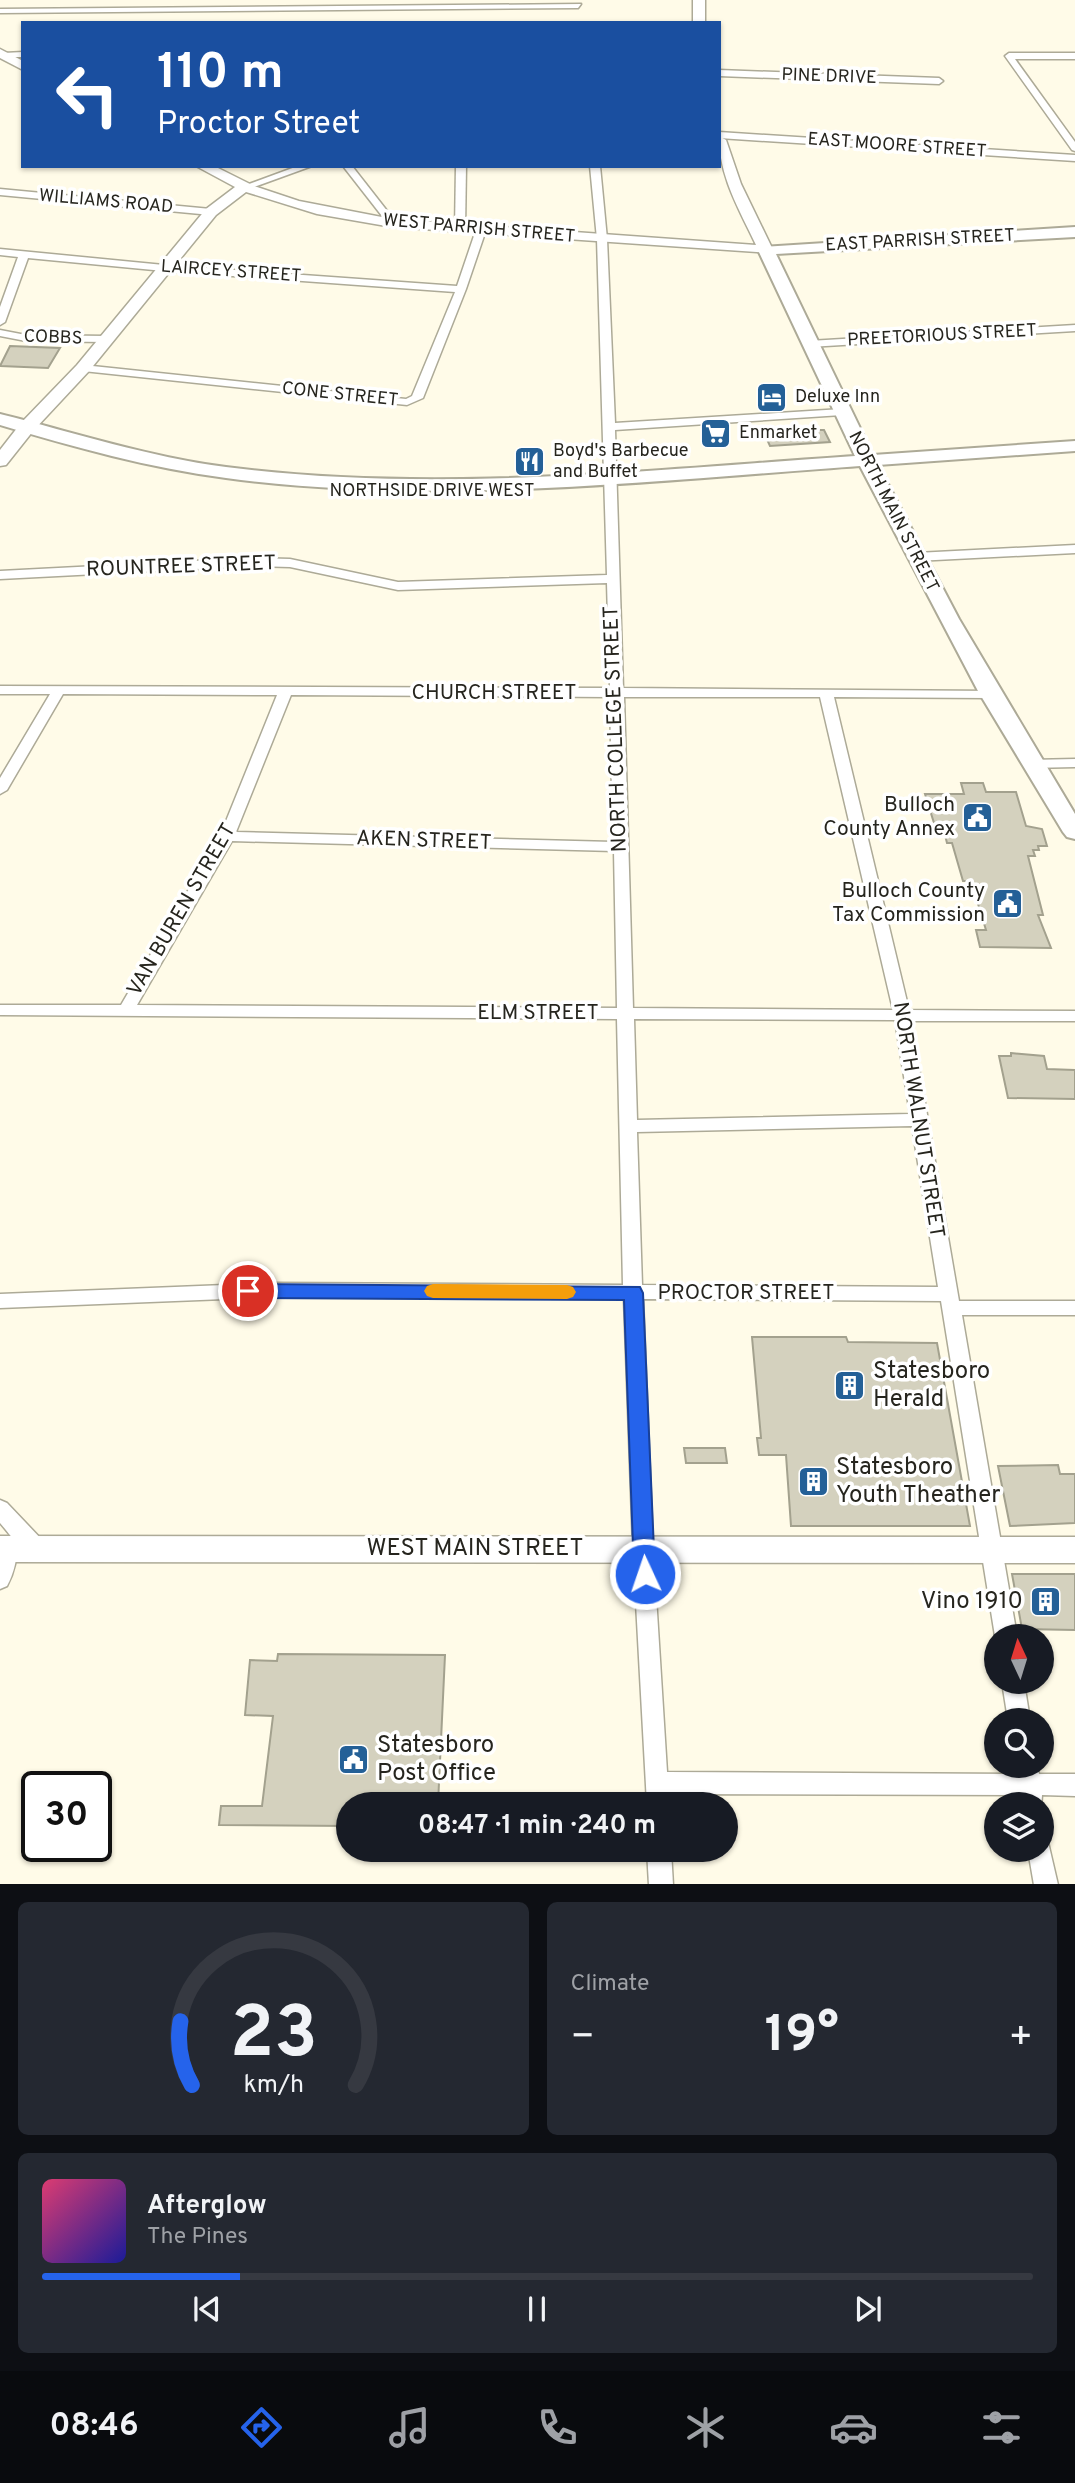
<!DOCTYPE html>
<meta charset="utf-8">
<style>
body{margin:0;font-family:Overpass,sans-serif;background:#242831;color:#f1f3f6;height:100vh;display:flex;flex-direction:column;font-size:26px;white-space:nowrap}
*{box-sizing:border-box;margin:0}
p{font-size:23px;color:#9ea1a6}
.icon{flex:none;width:38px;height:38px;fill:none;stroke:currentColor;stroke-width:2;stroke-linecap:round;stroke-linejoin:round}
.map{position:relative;height:1884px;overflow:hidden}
.details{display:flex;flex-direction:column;gap:18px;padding:18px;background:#0d0f14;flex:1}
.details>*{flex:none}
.hud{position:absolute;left:21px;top:21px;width:700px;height:147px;border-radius:0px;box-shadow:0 2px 5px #0004;background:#1a4fa0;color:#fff;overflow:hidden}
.needle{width:46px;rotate:356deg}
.fabs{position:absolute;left:984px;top:1624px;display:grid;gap:14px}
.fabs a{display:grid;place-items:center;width:70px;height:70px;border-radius:50%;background:#171b24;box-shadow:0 2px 5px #0004;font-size:35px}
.speed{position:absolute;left:21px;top:1771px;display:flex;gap:14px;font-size:35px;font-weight:700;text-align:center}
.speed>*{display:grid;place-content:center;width:91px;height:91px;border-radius:50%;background:#171b24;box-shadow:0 2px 5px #0004;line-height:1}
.speed .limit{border:4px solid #111;border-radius:10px;background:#fff;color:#111}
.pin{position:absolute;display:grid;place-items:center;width:60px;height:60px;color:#fff;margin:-30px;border:4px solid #fff;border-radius:50%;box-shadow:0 2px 7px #0007}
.me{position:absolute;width:77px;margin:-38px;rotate:357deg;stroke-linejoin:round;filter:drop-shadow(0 0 5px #0008)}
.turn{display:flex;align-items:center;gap:24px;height:147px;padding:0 21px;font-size:32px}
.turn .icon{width:91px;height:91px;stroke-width:2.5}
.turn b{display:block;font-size:49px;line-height:60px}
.big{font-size:52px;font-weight:700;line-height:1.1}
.details .card{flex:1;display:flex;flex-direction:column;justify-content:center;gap:10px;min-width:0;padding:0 24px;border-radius:10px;background:#242831}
.details .dial{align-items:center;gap:0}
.dial svg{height:182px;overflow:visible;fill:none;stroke:#363941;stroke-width:7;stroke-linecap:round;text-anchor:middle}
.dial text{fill:#f1f3f6;stroke:none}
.song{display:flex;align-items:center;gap:21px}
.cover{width:84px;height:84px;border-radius:10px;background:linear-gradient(135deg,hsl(340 70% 55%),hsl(240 70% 35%))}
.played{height:7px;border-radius:4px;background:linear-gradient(90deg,#2563eb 20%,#363941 20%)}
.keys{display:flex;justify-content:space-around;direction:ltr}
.heat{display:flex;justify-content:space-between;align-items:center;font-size:38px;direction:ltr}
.details .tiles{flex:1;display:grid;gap:18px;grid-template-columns:1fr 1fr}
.card:last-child{grid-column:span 2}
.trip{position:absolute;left:336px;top:1792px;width:402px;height:70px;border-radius:35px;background:#171b24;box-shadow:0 2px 5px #0004;font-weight:700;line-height:70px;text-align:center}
.menu{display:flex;height:112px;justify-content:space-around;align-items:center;background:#090b0e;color:#9ea1a6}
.menu .icon{width:49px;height:49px}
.menu .current{color:#2563eb}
.menu b{font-size:32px;color:#f1f3f6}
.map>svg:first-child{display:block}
.building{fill:#d4d1be;stroke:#a3a18e;stroke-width:2}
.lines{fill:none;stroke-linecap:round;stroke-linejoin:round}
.street-casing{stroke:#adaa97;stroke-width:3}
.secondary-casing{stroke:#adaa97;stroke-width:3}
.primary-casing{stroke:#adaa97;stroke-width:4}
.street{fill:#fff;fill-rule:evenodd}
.secondary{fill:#fff;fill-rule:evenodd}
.primary{fill:#fff;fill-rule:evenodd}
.route{fill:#2563eb;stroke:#184099;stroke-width:2}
.slow{fill:#f59e0b}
.labels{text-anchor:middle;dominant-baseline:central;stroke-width:7;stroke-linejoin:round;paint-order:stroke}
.far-street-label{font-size:18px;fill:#26251e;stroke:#fff}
.far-poi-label{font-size:18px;fill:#26251e;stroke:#fff;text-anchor:start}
.street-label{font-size:21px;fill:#26251e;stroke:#fff}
.poi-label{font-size:21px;fill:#26251e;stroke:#fff;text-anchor:end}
.near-poi-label{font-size:24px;fill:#26251e;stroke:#fff;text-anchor:start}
.near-street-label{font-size:24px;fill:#26251e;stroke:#fff}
</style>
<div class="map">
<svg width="1075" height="1885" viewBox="0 0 1075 1885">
<rect width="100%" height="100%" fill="#fffbe8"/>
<!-- building -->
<g class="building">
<path d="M10,346L60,348L48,368L0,366Z"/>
<path d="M811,430H824L830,442L770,446L764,433Z"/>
<path d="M961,783H983L986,792H1016L1026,826L1042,829L1047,846H1038L1039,850H1033L1035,856H1028L1043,915H1038L1051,948L980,947L976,930H986L971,881H963L952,843H947L942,823H934L925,794H964Z"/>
<path d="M1011,1053L1044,1056L1047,1069L1075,1070V1099L1008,1098L999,1056H1011Z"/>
<path d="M752,1337H846L848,1342L937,1343L970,1526H791L786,1455H759L757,1438H761Z"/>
<path d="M684,1448H725L727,1463H686Z"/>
<path d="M1058,1465L1060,1474H1075V1523L1010,1526L998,1466Z"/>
<path d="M1012,1574H1075V1630L1022,1629Z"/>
<path d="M278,1654L445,1655L438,1804H348V1826L219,1825L221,1806H262L273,1716L245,1715L250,1660L277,1661Z"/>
</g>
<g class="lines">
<defs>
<g id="street">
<path d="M581,4L578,8L0,13V9Z"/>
<path d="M23,52V57H4L0,55L4,53Z"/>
<path d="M1009,53H1075V59H1015L1075,142V151L1072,150L1005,56Z"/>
<path d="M719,70L939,78L943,81L939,84L719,76Z"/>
<path d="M719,132L1075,155V161L719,138Z"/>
<path d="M298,166H312L246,190L238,188Z"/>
<path d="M343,166H352L395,221V225H389Z"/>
<path d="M456,166H466L465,229L460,232L455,229Z"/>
<path d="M590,166H600L607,239L615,423L842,409L848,412L842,415L615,430L623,688L993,691L995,694L988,698L834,697L909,1010L1075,1011V1021H911L959,1301H1075V1315H962L1017,1636H995L941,1301L643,1299L653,1548L667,1772L1016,1774L1015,1766H1037L1039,1774H1075V1796L1042,1795L1041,1809V1804H1021L1019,1795L669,1794V1804H647L633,1548L624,1299L273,1297L0,1308V1294L273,1283L623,1285L617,1019L0,1015V1005H121L220,836L277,695L63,694L7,790L0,794V778L50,694H0V686L610,688L607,583L398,590L290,567L252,566L0,579V571L252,558L290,559L398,582L607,575L597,239ZM291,695L610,697L613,842L236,832ZM624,697H820L893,1010L633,1008ZM232,841L614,851L617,1008L137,1005ZM634,1019L895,1020L910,1114L637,1120ZM912,1126L938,1287L642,1285L637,1132Z"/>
<path d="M0,189L211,209L216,212L211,215L0,195Z"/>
<path d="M481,227L486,230L466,289L423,398L407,405L83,371L78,368L83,365L406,399L412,396L455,292L164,271L28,258L5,322L0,325V307L18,257L0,255V249L164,265L457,286L476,230Z"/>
<path d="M1075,325V331L809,347L804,344L809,341Z"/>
<path d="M0,330L26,335L106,336L111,339L106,342L26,341L0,336Z"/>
<path d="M1075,545V553L916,561L910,557L916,553Z"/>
<path d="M1075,759V767L1030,768L1023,764L1030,760Z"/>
<path d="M0,1500L7,1503L45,1543L48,1549L45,1555C27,1562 11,1535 0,1523Z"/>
<path d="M7,1540L14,1543C20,1554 13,1575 7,1586L0,1589V1543Z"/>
<path d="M1002,1682H1024L1030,1720H1008Z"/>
<path d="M1041,1839L1048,1842L1058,1885H1034L1028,1850H1041Z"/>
<path d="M647,1850H671L673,1885H649Z"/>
</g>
<g id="secondary">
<rect x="693" y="0" width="12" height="23"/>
<path d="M0,49L23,61V70L0,58Z"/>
<path d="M719,136L726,140L741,184L773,250L771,253L392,227L317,214L246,192L216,215L89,371L33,431L6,465L0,466V450L21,423L77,365L206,209L235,187L196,166H214L254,186L299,201L392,219L756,245C739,209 719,176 719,136Z"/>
<path d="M0,1536L1075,1537V1563L0,1562Z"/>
</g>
<path id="primary" d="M1075,227V237L776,254L873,455L1075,441V451L878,465L959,619L1075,814V839L1067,837L1063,832L978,691L860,466C650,481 436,506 226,478C149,468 74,447 0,425V414C76,433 149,457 226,467C434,494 647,470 855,456L758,250L761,247Z"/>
</defs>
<!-- street casing -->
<use href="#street" class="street-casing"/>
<!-- secondary casing -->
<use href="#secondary" class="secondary-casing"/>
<!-- primary casing -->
<use href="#primary" class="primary-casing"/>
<!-- street -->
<use href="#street" class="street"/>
<!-- secondary -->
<use href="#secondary" class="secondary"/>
<!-- primary -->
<use href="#primary" class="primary"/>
</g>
<!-- route -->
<path class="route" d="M248,1284L640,1287L643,1293L655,1574L652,1581L645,1583L637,1581L634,1574L624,1300L248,1298L241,1296L239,1291L241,1286Z"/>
<!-- slow -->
<path class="slow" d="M433,1284L567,1285L573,1287L576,1292L573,1297L567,1299L433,1298L427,1296L424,1291L427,1286Z"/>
<!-- icons -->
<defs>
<symbol id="hotel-square" viewBox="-11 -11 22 22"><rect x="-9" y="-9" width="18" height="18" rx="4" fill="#246097" stroke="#fff"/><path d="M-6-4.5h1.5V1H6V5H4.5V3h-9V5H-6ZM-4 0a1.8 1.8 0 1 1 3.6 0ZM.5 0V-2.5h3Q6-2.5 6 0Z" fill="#fff"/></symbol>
<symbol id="supermarket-square" viewBox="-11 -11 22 22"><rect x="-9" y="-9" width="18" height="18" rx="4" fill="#246097" stroke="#fff"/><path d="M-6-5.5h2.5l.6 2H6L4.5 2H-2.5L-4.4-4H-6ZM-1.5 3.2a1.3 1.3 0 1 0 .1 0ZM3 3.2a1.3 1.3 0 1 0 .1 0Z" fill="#fff"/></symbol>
<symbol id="restaurant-square" viewBox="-11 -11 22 22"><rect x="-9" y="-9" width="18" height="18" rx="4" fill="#246097" stroke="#fff"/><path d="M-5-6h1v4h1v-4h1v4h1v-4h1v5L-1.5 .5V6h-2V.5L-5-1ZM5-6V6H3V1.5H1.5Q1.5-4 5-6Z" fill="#fff"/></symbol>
<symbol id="civic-square" viewBox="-11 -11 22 22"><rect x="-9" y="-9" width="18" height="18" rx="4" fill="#246097" stroke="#fff"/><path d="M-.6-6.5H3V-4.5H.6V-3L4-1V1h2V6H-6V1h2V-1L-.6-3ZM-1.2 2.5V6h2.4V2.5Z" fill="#fff"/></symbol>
<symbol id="building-square" viewBox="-11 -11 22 22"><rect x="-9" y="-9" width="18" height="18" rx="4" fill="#246097" stroke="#fff"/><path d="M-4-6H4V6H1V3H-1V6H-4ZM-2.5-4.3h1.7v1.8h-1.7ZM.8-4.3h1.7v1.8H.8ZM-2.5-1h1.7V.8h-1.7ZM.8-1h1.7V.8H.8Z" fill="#fff"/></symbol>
</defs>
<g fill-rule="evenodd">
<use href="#hotel-square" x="754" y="380" width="35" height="35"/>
<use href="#supermarket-square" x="698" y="416" width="35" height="35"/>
<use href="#restaurant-square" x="512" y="444" width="35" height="35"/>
<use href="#civic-square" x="960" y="800" width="35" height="35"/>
<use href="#civic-square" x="990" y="886" width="35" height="35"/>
<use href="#building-square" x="832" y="1368" width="35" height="35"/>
<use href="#building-square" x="796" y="1464" width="35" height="35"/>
<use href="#building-square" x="1028" y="1584" width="35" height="35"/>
<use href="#civic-square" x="336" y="1742" width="35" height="35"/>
</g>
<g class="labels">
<!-- far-street labels -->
<g class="far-street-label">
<text transform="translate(829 77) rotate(2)">PINE DRIVE</text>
<text transform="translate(897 146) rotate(4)">EAST MOORE STREET</text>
<text transform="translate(106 202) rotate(5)">WILLIAMS ROAD</text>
<text transform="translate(479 229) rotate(5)">WEST PARRISH STREET</text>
<text transform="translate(920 241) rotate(-3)">EAST PARRISH STREET</text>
<text transform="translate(231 272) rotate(4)">LAIRCEY STREET</text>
<text transform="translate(942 336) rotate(-3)">PREETORIOUS STREET</text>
<text transform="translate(53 338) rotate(2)">COBBS</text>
<text transform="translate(340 395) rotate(6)">CONE STREET</text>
<text x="432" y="491">NORTHSIDE DRIVE WEST</text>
<text transform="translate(893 512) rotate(63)">NORTH MAIN STREET</text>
</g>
<!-- far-poi labels -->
<g class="far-poi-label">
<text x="795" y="397">Deluxe Inn</text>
<text x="739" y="433">Enmarket</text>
<text x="553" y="451">Boyd's Barbecue<tspan x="553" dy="21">and Buffet</tspan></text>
</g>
<!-- street labels -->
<g class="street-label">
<text transform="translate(181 567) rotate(-2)">ROUNTREE STREET</text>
<text x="494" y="693">CHURCH STREET</text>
<text transform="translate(616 729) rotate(-92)">NORTH COLLEGE STREET</text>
<text transform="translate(424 841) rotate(2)">AKEN STREET</text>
<text transform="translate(182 910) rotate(-60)">VAN BUREN STREET</text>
<text x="538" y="1013">ELM STREET</text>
<text transform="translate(918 1120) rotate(81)">NORTH WALNUT STREET</text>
<text x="746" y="1293">PROCTOR STREET</text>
</g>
<!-- poi labels -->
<g class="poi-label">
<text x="955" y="805">Bulloch<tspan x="955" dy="24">County Annex</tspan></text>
<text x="985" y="891">Bulloch County<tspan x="985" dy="24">Tax Commission</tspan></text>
</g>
<!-- near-poi labels -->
<g class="near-poi-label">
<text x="873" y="1372">Statesboro<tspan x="873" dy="28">Herald</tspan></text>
<text x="836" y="1468">Statesboro<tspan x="836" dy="28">Youth Theather</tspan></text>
<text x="1023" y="1602" text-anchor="end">Vino 1910</text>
<text x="377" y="1746">Statesboro<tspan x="377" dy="28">Post Office</tspan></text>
</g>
<!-- near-street labels -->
<g class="near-street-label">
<text x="475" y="1549">WEST MAIN STREET</text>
</g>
</g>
</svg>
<div class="fabs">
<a><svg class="needle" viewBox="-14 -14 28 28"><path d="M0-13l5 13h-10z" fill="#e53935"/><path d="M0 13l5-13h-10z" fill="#9ea1a6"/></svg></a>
<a><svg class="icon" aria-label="search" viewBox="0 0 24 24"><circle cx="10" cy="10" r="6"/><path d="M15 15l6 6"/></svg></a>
<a><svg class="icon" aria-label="layers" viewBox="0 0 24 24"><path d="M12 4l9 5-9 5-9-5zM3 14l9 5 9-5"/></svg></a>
</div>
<div class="speed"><div class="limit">30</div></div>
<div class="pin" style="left:248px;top:1291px;background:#d93025"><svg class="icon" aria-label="arrive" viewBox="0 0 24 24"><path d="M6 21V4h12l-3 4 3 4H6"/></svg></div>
<svg class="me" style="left:645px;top:1574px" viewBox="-20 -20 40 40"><circle r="17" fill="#2563eb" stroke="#fff" stroke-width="3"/><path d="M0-11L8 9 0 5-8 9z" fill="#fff"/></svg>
<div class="trip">08:47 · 1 min · 240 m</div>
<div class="hud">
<div class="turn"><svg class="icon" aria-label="left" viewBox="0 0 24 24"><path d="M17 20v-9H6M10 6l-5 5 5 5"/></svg><div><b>110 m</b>Proctor Street</div></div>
</div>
</div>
<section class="details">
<div class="tiles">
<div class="card dial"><svg viewBox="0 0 100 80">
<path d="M14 69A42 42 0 1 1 86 69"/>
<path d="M14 69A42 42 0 0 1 9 41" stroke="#2563eb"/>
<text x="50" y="56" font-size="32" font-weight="700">23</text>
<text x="50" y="72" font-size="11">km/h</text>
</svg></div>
<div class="card"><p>Climate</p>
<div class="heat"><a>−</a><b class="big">19°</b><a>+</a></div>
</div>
<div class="card">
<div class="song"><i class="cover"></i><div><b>Afterglow</b><p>The Pines</p></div></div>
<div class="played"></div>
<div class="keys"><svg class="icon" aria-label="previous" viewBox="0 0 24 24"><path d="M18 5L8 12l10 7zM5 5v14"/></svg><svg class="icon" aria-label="pause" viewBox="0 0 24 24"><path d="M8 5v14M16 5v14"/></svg><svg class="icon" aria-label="next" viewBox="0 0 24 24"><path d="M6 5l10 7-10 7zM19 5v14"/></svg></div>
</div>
</div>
</section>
<nav class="menu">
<b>08:46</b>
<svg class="icon current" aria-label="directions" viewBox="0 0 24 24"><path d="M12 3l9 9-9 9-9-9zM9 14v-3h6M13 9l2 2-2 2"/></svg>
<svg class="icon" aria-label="music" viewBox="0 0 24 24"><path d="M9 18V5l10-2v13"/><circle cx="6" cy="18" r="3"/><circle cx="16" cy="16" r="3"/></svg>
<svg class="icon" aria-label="phone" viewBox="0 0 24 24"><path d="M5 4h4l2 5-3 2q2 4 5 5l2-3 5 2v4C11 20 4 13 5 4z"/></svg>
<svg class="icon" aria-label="climate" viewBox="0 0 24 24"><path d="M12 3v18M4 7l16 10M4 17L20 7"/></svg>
<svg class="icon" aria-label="car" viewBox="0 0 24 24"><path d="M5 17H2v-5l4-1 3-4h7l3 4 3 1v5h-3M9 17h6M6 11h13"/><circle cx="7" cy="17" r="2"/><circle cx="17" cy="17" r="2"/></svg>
<svg class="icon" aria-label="filters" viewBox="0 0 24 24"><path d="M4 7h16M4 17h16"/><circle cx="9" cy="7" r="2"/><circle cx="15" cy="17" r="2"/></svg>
</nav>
